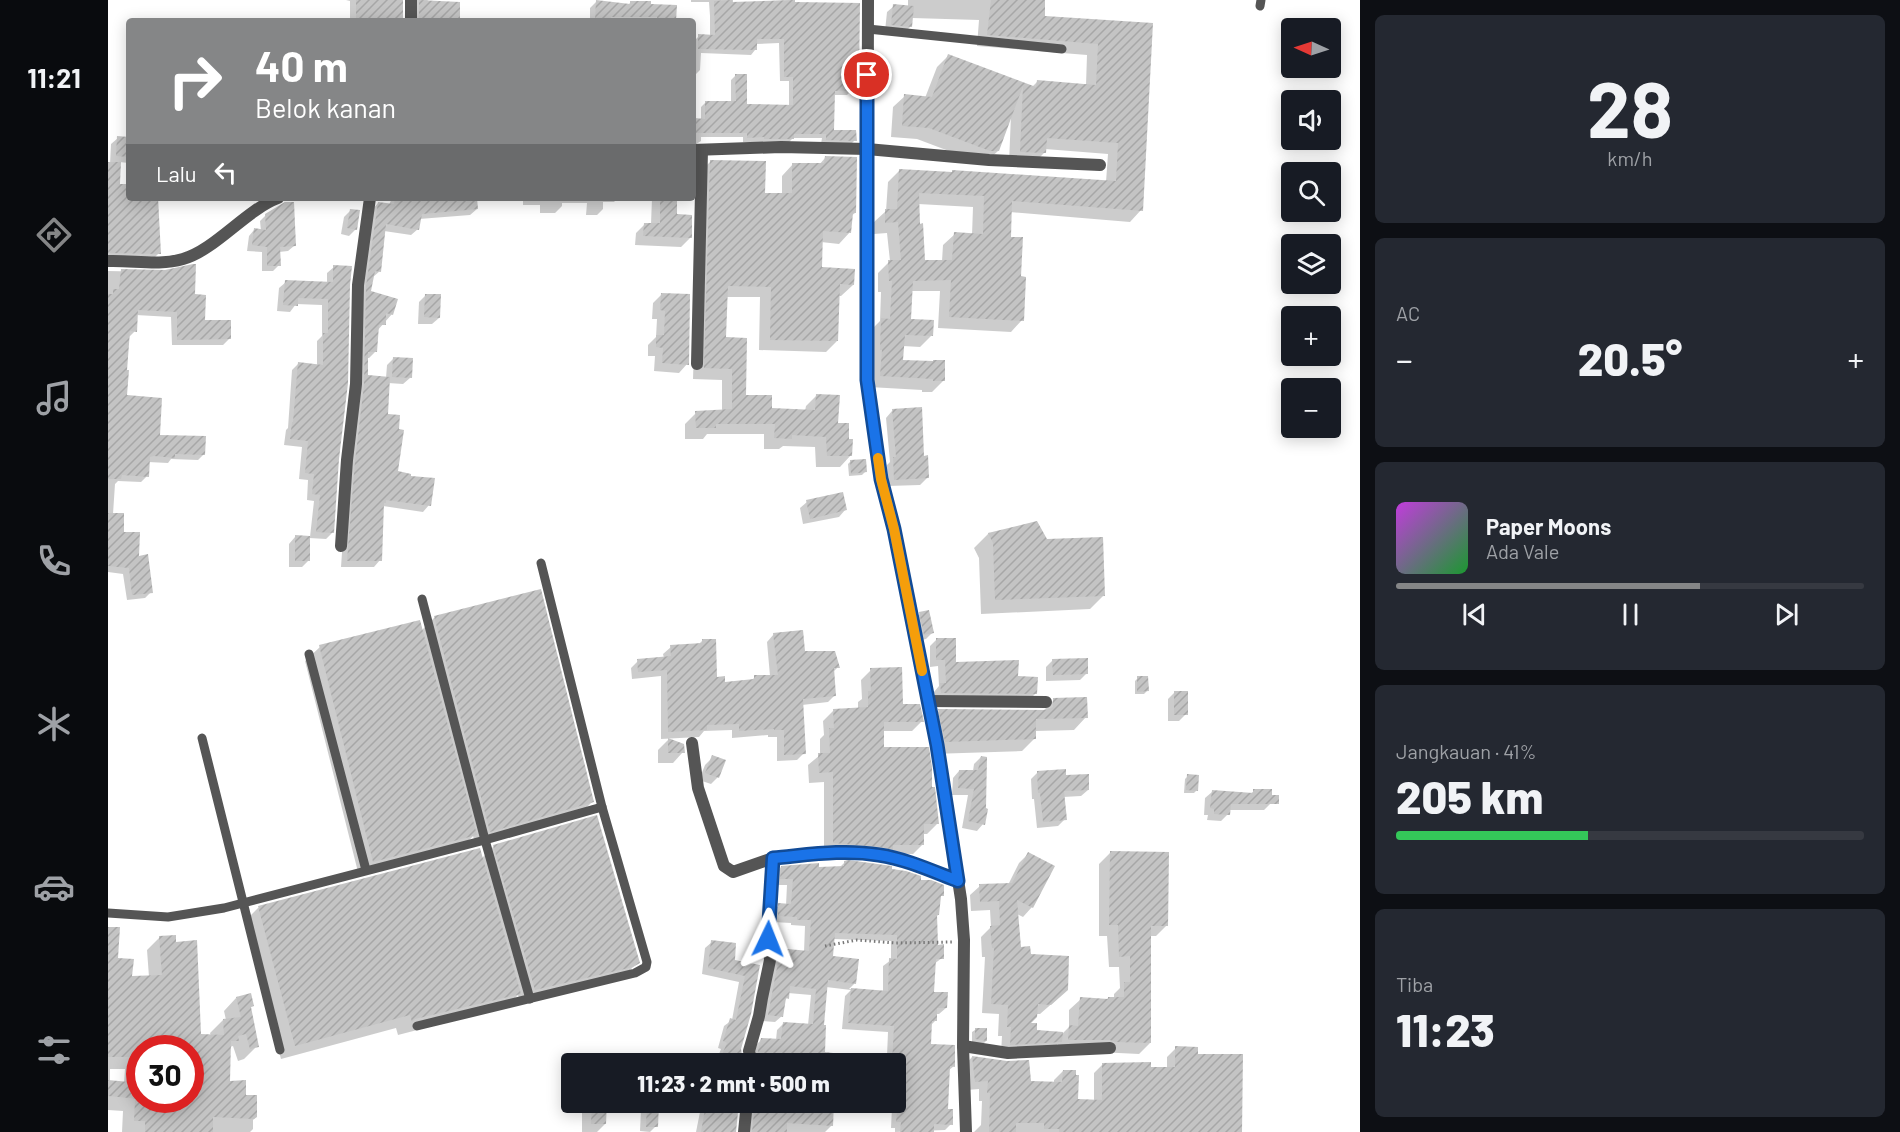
<!DOCTYPE html>
<html lang="id">
<meta charset="utf-8">
<style>
body{margin:0;font-family:Barlow,sans-serif;background:#242831;color:#f1f3f6;height:100vh;display:flex;flex-direction:column;font-size:22px;white-space:nowrap}
*{box-sizing:border-box;margin:0}
p{font-size:20px;color:#9ea1a6}
.icon{flex:none;width:33px;height:33px;fill:none;stroke:currentColor;stroke-width:2;stroke-linecap:round;stroke-linejoin:round}
.map{position:relative;flex:1;overflow:hidden}
.panel{display:flex;flex-direction:column;gap:15px;padding:15px;background:#0d0f14;width:540px}
.panel>*{flex:none}
.hud{position:absolute;left:18px;top:18px;width:570px;height:183px;border-radius:6px;box-shadow:0 3px 15px #0003;background:#858687;color:#fff;overflow:hidden}
.needle{width:39px;rotate:273deg}
.tools{position:absolute;left:1173px;top:18px;display:grid;gap:12px}
.tools a{display:grid;place-items:center;width:60px;height:60px;border-radius:6px;background:#171b24;box-shadow:0 3px 15px #0003;font-size:30px}
.speed{position:absolute;left:18px;top:1035px;display:flex;gap:12px;font-size:30px;font-weight:700;text-align:center}
.speed>*{display:grid;place-content:center;width:78px;height:78px;border-radius:50%;background:#171b24;box-shadow:0 3px 15px #0003;line-height:1}
.speed .limit{border:9px solid #d22;background:#fff;color:#111}
.pin{position:absolute;display:grid;place-items:center;width:51px;height:51px;color:#fff;margin:-26px;border:3px solid #fff;border-radius:50%;box-shadow:0 2px 6px #0007}
.me{position:absolute;width:66px;margin:-33px;rotate:2deg;stroke-linejoin:round;filter:drop-shadow(0 0 4px #0008)}
.turn{display:flex;align-items:center;gap:21px;height:126px;padding:0 30px;font-size:27px}
.turn .icon{width:78px;height:78px;stroke-width:2.5}
.turn b{display:block;font-size:42px;line-height:51px}
.then{display:flex;align-items:center;height:57px;padding:0 30px;background:#0003;gap:12px;font-size:22px}
.big{font-size:45px;font-weight:800;line-height:1.1}
.panel .widget{flex:1;display:flex;flex-direction:column;justify-content:center;gap:9px;min-width:0;padding:0 21px;border-radius:9px;background:#242831}
.panel .dial{align-items:center;gap:0}
.dial b{font-size:78px;line-height:1}
.song{display:flex;align-items:center;gap:18px}
.cover{width:72px;height:72px;border-radius:9px;background:linear-gradient(135deg,hsl(290 70% 55%),hsl(130 70% 35%))}
.played{height:6px;border-radius:3px;background:linear-gradient(90deg,#858687 65%,#363941 65%)}
.keys{display:flex;justify-content:space-around;direction:ltr}
.heat{display:flex;justify-content:space-between;align-items:center;font-size:33px;direction:ltr}
.charge{height:9px;border-radius:4px;background:linear-gradient(90deg,#34c759 41%,#363941 0)}
.trip{position:absolute;left:453px;top:1053px;width:345px;height:60px;border-radius:6px;background:#171b24;box-shadow:0 3px 15px #0003;font-weight:800;line-height:60px;text-align:center}
main{display:flex;flex:1;min-height:0}
.menu{display:flex;flex-direction:column;width:108px;justify-content:space-around;align-items:center;background:#090b0e;color:#9ea1a6}
.menu .icon{width:42px;height:42px}
.menu .current{color:#858687}
.menu b{font-size:27px;color:#f1f3f6}
.map>svg:first-child{display:block}
.shadow{fill:#0003;fill-rule:evenodd}
.building{fill:url(#building-hatch);fill-rule:evenodd}
.lines{fill:none;stroke-linecap:round;stroke-linejoin:round}
.path{stroke:#777;stroke-width:3;stroke-dasharray:1.5 3;stroke-linecap:butt}
.service{stroke:#555;stroke-width:9}
.minor{stroke:#555;stroke-width:12}
.tertiary{stroke:#555;stroke-width:12}
.route-casing{stroke:#114b97;stroke-width:15}
.route{stroke:#1a73e8;stroke-width:10}
.slow{stroke:#f59e0b;stroke-width:10}
</style>
<main>
<nav class="menu">
<b>11:21</b>
<svg class="icon current" aria-label="directions" viewBox="0 0 24 24"><path d="M12 3l9 9-9 9-9-9zM9 14v-3h6M13 9l2 2-2 2"/></svg>
<svg class="icon" aria-label="music" viewBox="0 0 24 24"><path d="M9 18V5l10-2v13"/><circle cx="6" cy="18" r="3"/><circle cx="16" cy="16" r="3"/></svg>
<svg class="icon" aria-label="phone" viewBox="0 0 24 24"><path d="M5 4h4l2 5-3 2q2 4 5 5l2-3 5 2v4C11 20 4 13 5 4z"/></svg>
<svg class="icon" aria-label="climate" viewBox="0 0 24 24"><path d="M12 3v18M4 7l16 10M4 17L20 7"/></svg>
<svg class="icon" aria-label="car" viewBox="0 0 24 24"><path d="M5 17H2v-5l4-1 3-4h7l3 4 3 1v5h-3M9 17h6M6 11h13"/><circle cx="7" cy="17" r="2"/><circle cx="17" cy="17" r="2"/></svg>
<svg class="icon" aria-label="filters" viewBox="0 0 24 24"><path d="M4 7h16M4 17h16"/><circle cx="9" cy="7" r="2"/><circle cx="15" cy="17" r="2"/></svg>
</nav>
<div class="map">
<svg width="1252" height="1132" viewBox="0 0 1252 1132">
<defs>
<pattern id="building-hatch" width="6" height="6" patternUnits="userSpaceOnUse" patternTransform="scale(1.5)"><rect width="6" height="6" fill="#c4c4c4"/><path d="M-1 1l2-2M0 6l6-6M5 7l2-2" fill="none" stroke="#a7a7a7"/></pattern>
</defs>
<rect width="100%" height="100%" fill="#fff"/>
<!-- shadow -->
<g class="shadow">
<path d="M238,0H294V21H242V1Z"/>
<path d="M301,0H319L350,21H305Z"/>
<path d="M583,0H625V3L685,0V3L750,77L745,82L744,90L739,95H726L724,131L747,140L742,145L713,144L714,138H685L680,143H652V142H635V137H593V141L585,146V120H593V107L598,102H623V80L628,75L638,106H681V81H672L671,43L648,44L647,50L643,55L593,53L592,70L585,77L586,41L591,36H602V16L601,2H583Z"/>
<path d="M800,0H935V17L1043,24L1033,210L1022,222L902,212L901,238L911,278L914,320L903,332L830,328L832,291H803L802,320L823,336L812,347L795,346L794,361L835,381L824,392H814V390L761,387L762,331L772,321L773,292H770V273L782,261L779,233L766,234V222L778,211L780,182L791,171L843,173L844,172L998,182L1000,154L937,149L936,153L925,164L901,163L903,115L890,151L878,162H870L809,139L783,137L785,107L797,96L817,98L829,67L840,56L924,87L929,82L978,85L979,55L869,46L871,20L804,18L803,26L796,33L777,31L779,12L786,6L800,7ZM810,204L865,207L864,235L847,234L835,245L834,261H816L811,225Z"/>
<path d="M489,1L520,5L523,2L542,5L567,21H482V8Z"/>
<path d="M10,138H21V163L11,162V185L21,186V198H50L51,253L45,259L0,258V164H2L3,144Z"/>
<path d="M717,158L747,213L743,216L742,232L731,244L713,242V269L745,285L733,296H730L729,341L718,352L651,350L652,297H618L616,338L637,396L663,410L697,411L698,406L709,395L740,441L743,455L732,467H708L707,447L675,446L671,449H656V434H599L595,439H577V424L588,413L614,411V380L585,379L591,173L603,161L656,194L674,195V176L685,164L711,165Z"/>
<path d="M284,198H368L369,209L362,215L311,219L310,229L303,235L276,231L272,271L265,277L261,293L284,314L269,331L267,352L261,358H258V377L278,378L279,365L285,359L302,378L295,384L280,383L279,416L289,430V473L321,505L315,512L275,506L272,560L266,567H233L252,293L264,210L270,203L281,205Z"/>
<path d="M415,198H510L506,202H495V209L489,215H478L479,203H454V206L447,213H432V205H415Z"/>
<path d="M544,198H567L568,216L582,238L573,247L527,245L528,233L537,224H543Z"/>
<path d="M243,210L248,229L241,236L233,234L236,217Z"/>
<path d="M158,215L186,246L180,251L171,252V265L165,271H154V252L139,251L141,236L146,230L153,231L152,221Z"/>
<path d="M226,267L229,459L224,533L218,539L201,538V560L194,567H181V544L187,537H202L206,501L199,500L200,480L191,479L194,447L176,445L178,430L180,428L184,370L190,364L209,366V341L214,336V305L188,304L182,312L169,311L171,288L178,282L219,283V273Z"/>
<path d="M0,271L48,272L86,296L95,322L121,339L115,345H64L63,317L28,315L27,331L20,338L18,396L50,436L96,454L90,460L63,459L60,463L40,462L39,476L33,482L10,481L7,484L5,514L14,533L29,557L43,592L37,598L19,600L15,574L0,572Z"/>
<path d="M554,294L579,364L571,373L546,371L547,356H540V345L548,337L549,319H544L545,303Z"/>
<path d="M318,295L331,318L324,324H310L311,302Z"/>
<path d="M784,411L815,457L819,478L812,485L780,486L779,465L782,462L778,418Z"/>
<path d="M743,461L757,472L754,475L741,476L740,464Z"/>
<path d="M699,502L737,510L731,517L695,524L692,508Z"/>
<path d="M929,523L939,541L996,595L982,609L873,614L871,558L866,548L880,534Z"/>
<path d="M431,591L484,802L470,816L368,845L365,836L353,849L251,876L197,661L212,647L314,630L326,618Z"/>
<path d="M812,614L825,632L818,639L809,641L805,620Z"/>
<path d="M666,634L696,652L730,667L725,672L727,695L720,702L694,705L696,753L689,760L669,761V737H660V735L624,738V730L596,731L591,737L553,739V676L524,679L523,668L530,661L556,658L555,654L563,647L590,645L594,641L608,679L616,683L643,681L647,677L662,676L659,642Z"/>
<path d="M829,639L846,663L909,678L928,693L921,700L827,699L826,692L831,686L830,666L822,667V646Z"/>
<path d="M945,660L979,673L972,680L938,681V667Z"/>
<path d="M763,670L793,705L814,721L804,731H775V748L822,789L829,824L819,834H815V844L805,854L716,852V782L701,783L700,765L712,755V739L716,735L715,721L725,711L750,709V702L754,699L753,680Z"/>
<path d="M1030,678L1039,691L1036,694H1027V681Z"/>
<path d="M1067,692L1078,714L1071,721H1060V699Z"/>
<path d="M946,700L978,717L966,730L927,731V738L914,751L824,754L818,723L831,711L934,712Z"/>
<path d="M560,740L575,752L565,763H550V750Z"/>
<path d="M873,757L875,824L869,831L854,828L860,795H844L845,778L851,771H865L866,764Z"/>
<path d="M604,758L616,761L609,778L603,784L591,780L597,765Z"/>
<path d="M930,772L957,776L980,790L973,796L955,797L957,819L950,826L929,828L926,799H924L923,779Z"/>
<path d="M1080,776L1089,790L1086,793H1076L1077,779Z"/>
<path d="M1146,791L1163,803L1156,810H1121L1120,814L1113,821L1099,820L1100,815H1096L1097,798L1104,792L1142,794Z"/>
<path d="M386,846L530,962L516,976L413,1004L410,995L398,1007L290,1035L288,1028L173,1059L136,922L150,908L374,858Z"/>
<path d="M1002,853L1059,925L1048,936H1042V1043L1031,1054L949,1050L950,1044L943,1051L893,1054L894,1036H890L891,1014L874,1013L877,957H874L873,937L883,927L882,910L863,911L862,895L872,886L900,885L911,863L920,854L924,907L915,917L909,914L911,949L922,955L948,1000L932,1014H928L920,1024L928,1031L955,1033L961,1027V1010L973,999L998,1000L1000,998H1006V994L1012,988L1011,967H1001L999,936H991V864Z"/>
<path d="M737,862L782,871L812,881L834,895L831,898L830,915L828,917V946L834,958L826,964L825,993L838,1008L831,1014H828V1020L822,1026L821,1046L846,1066L840,1071L839,1110L843,1124L837,1130L787,1132V1128H783L784,1107L767,1108V1104H756L788,1102V1064H756L763,1056H779L780,1032L734,1029L737,996L743,990L718,987L715,1026V1053L733,1064H644L647,1046L654,1039L668,1040L669,1030L675,1024L700,1025L703,995L680,993L679,998L676,1001L674,1016L667,1022L654,1021L663,956L670,949L696,952L697,926L683,925V923L664,922L665,911L671,905H678L679,885H666L667,874L673,867L731,868ZM725,939L783,941V960L775,966V992L741,989L747,983L723,957Z"/>
<path d="M0,928L9,959L23,977H41L39,950L52,937L91,1036H103L102,1033L115,1020H118L116,1011L128,998L145,1005L142,1008L149,1046L136,1059L130,1061L125,1046L122,1047L120,1082L137,1097L148,1117L145,1120V1129L142,1132H14L15,1111L0,1110ZM32,1048H82V1100H32ZM2,1069H17L16,1083L2,1082Z"/>
<path d="M604,942L625,961L651,966L631,1049L635,1064H607L613,1049L610,1048L616,1026L624,1020L631,982L594,974L597,948Z"/>
<path d="M878,1029V1041L875,1044L864,1042V1032L867,1030Z"/>
<path d="M1068,1048L1088,1056L1132,1132H866L873,1125L874,1101H871V1089L859,1090L856,1066L864,1057L899,1063L921,1083H946V1080L955,1071L969,1101H986V1073L995,1064L1059,1069V1057Z"/>
<path d="M474,1102H497V1124L489,1132H474Z"/>
<path d="M539,1102H550L549,1125L542,1132L532,1131L533,1109Z"/>
<path d="M594,1102H629L626,1132H588Z"/>
<path d="M643,1102H733L727,1109H725L724,1125L717,1132H639Z"/>
</g>
<!-- building -->
<g class="building">
<path d="M248,0H295V19L269,21V19H248Z"/>
<path d="M311,0L352,2V21H311Z"/>
<path d="M488,0L522,4V1H543V4L569,5L568,21H549V17H503L502,21H487Z"/>
<path d="M624,0V2L687,0V2L752,3L751,78H745V90L727,91L726,130H748L749,141L718,140V134H686V139H656V137L639,138V133H586L587,118L597,119V101H628L627,74H639V104L685,105V77H676V39H649V50L590,49V34L607,35L606,1Z"/>
<path d="M883,0H937V16L1045,23L1035,211L904,201L903,237H915L913,276L918,277L916,321L841,317L843,280L805,281L803,319L826,320L825,336L797,335L795,360L825,361V360H837V381H825V379L772,376L774,350H772L773,318L782,319L784,281H781L780,260H793L790,222L777,223V209H789L791,169L844,172V170L1008,181L1010,143L939,138L938,153L912,152L915,86L891,151H882L821,128L794,126L796,94L824,97L840,54L928,87L929,80L988,85L990,44L879,35ZM811,193L876,196L875,234L846,232L844,260H817L815,223L812,224Z"/>
<path d="M785,4L806,6L804,27L783,25Z"/>
<path d="M9,136L21,137V157L8,156Z"/>
<path d="M717,156L749,157L748,213H745L743,233L715,231L714,267L747,269L746,285L732,284L730,341L662,340L663,287L620,286L618,337L639,338L638,395H664V408L707,410L708,394L732,395L730,423H741V439H745L744,456H719L718,437L684,435V439L666,438L667,424H608V428H588L587,411L624,409V369L596,368L602,160L658,161L657,193H684V163H716Z"/>
<path d="M0,162H13L12,184H21V198H50L53,254L0,253Z"/>
<path d="M287,198H369L370,209L314,214L311,230L278,224L273,272L267,271L263,291L290,299L285,315L278,313V325H271L269,352H260V375L282,377L280,414L292,415L291,429L296,430L290,471L303,474V476L327,478L323,506L278,500V503H276L274,561H239L247,461L256,385L258,286L270,202L286,204Z"/>
<path d="M552,198H569V214L584,215V238L535,236L536,223H552Z"/>
<path d="M177,202H186L188,246L172,247L173,266H159V247L144,245L146,228L158,230L157,214Z"/>
<path d="M242,209L252,210L249,230L239,228Z"/>
<path d="M85,264H88L87,294L98,295L97,320H123V339L69,340V312L30,310L29,332L22,331L19,370H21L19,395L54,398L52,435L98,436L97,455L67,454V458L46,456L42,457L41,477L14,475L13,479H0V294H5V289H11L13,269L57,270Z"/>
<path d="M225,265L244,266L242,285L240,383L231,459L226,533L208,532L212,495L204,494L206,474L197,473L200,441L182,439L184,422H185L190,362L215,365V333H220V299L190,298V306L175,305L177,280L225,282Z"/>
<path d="M553,293L582,294L581,365L554,363L555,348L548,347V335H556L557,311L552,310Z"/>
<path d="M317,294H333L332,318L316,317Z"/>
<path d="M285,357L305,358L304,378L284,377Z"/>
<path d="M814,407L816,456L820,455L821,478L786,480L785,457H788L784,409Z"/>
<path d="M758,459L759,472L743,474L742,460Z"/>
<path d="M735,492L739,510L702,519L698,500Z"/>
<path d="M0,513H16V532H32L31,556L40,554L45,593L24,595L21,568L0,566Z"/>
<path d="M929,521L939,539L995,537L997,596L887,600L885,543L880,533Z"/>
<path d="M187,535L202,536V561H187Z"/>
<path d="M433,589L486,802L382,832L326,616Z"/>
<path d="M821,610L826,633L816,635L811,612Z"/>
<path d="M312,620L369,835L265,862L211,645Z"/>
<path d="M695,630L697,651H727L732,668H726L728,696L695,699L698,754L676,755V730H666V729L631,731V724L599,725V730L560,732L559,670L530,672L529,659L563,656L562,645L594,643V639H608L609,677L617,676V682L646,679V675H670L665,633Z"/>
<path d="M828,638H848V662L911,660L910,676L930,677L929,694L833,693L832,683H838L837,660H828Z"/>
<path d="M980,658V674L945,675L944,659Z"/>
<path d="M794,667L795,704H812L816,722H776V747H821L824,767V787H827L831,824H816V845H785V850L772,847L725,843V772L711,773L710,753H722L721,728H726L725,709L760,707V691H763L762,668Z"/>
<path d="M1029,676H1040L1041,691L1029,692Z"/>
<rect x="1066" y="691" width="14" height="24"/>
<path d="M979,697L980,718L928,719V739L837,742L830,709L938,710L945,707V698Z"/>
<path d="M560,738L576,744L577,753H560Z"/>
<path d="M604,755L618,760L611,778L597,773Z"/>
<path d="M873,756L879,757L878,808L880,809L877,825L860,821L866,789L850,788L851,770H870Z"/>
<path d="M958,769V775L981,774V790L956,791L959,820L935,822L932,793H930L929,771Z"/>
<path d="M1079,774L1091,775L1090,791L1078,790Z"/>
<path d="M1145,789H1164V795H1171V804H1123L1122,815L1106,814V809L1102,808L1104,790L1145,793Z"/>
<path d="M489,815L532,963L525,967L427,990L385,845Z"/>
<path d="M372,848L413,994L307,1019L304,1022L302,1015L187,1046L150,906Z"/>
<path d="M1002,851L1061,852L1060,926H1043V1043L1007,1042L1002,1040H960L961,1025L970,1026L972,997L1000,999V997H1016V982H1022V956L1011,957L1010,925H1001Z"/>
<path d="M920,852L947,866L925,908L909,900L913,947L922,946L923,954L961,956L960,990L943,1005L930,1004L929,1017L923,1023H929V1030L955,1032L954,1042L902,1045L903,1027H899L900,1005L883,1004L886,948H884L882,926L892,925L891,901L872,902L871,884L904,883Z"/>
<path d="M740,860L784,866V869L798,871L813,876V880H823L836,885V896H833L831,915H829L830,945L836,944V959H828L826,992H840L839,1008H829V1021H824L823,1044L847,1045V1067L842,1066L840,1109H845V1125L826,1124V1132H792L793,1122H788L790,1101H788V1064H784L786,1026L740,1023L743,988L780,991L781,958L789,959V935L727,933L725,956L751,959L748,984L720,980L716,1025H718L717,1052L750,1056V1064H652L650,1051L653,1038L673,1039L675,1022L705,1024L708,989L682,986L681,999L678,998L675,1017L660,1015L670,962L669,948L701,951L703,920H689V917L670,916V903L683,904L685,879H672L673,866L711,863V867L736,866V861Z"/>
<path d="M0,927H12L10,958L26,959L24,976L54,975L51,936L68,935V942L89,940L93,1034L116,1035L115,1019L133,1017L128,997L143,993L146,1006L143,1007L151,1047L142,1049L138,1034L130,1036L131,1041H123L122,1081L138,1080V1095H149V1117L146,1119L105,1117V1132H37V1121H26L27,1100H82V1048H71V1044L32,1045V1057H0Z"/>
<path d="M603,940L628,943L627,960L652,965L643,1014L633,1049L635,1064H610L619,1043L615,1041L622,1018L628,1020L637,976L600,968Z"/>
<path d="M867,1028H879V1041L867,1039Z"/>
<path d="M1067,1046L1090,1047V1054H1135L1134,1132H951V1129H936V1123H908V1132H881L882,1093H879L880,1081L867,1082L864,1056L899,1061L921,1060L923,1081L954,1082L955,1070H968V1075H971L970,1099L994,1100V1063L1043,1062V1067H1067Z"/>
<path d="M0,1080L32,1083V1099L0,1096Z"/>
<path d="M484,1102H499L498,1124H483Z"/>
<path d="M539,1102H551L550,1127H538Z"/>
<path d="M610,1102H631L628,1132H593L597,1109L609,1112Z"/>
<path d="M647,1102H726L725,1126L679,1123V1132H644Z"/>
</g>
<g class="lines">
<!-- path -->
<path class="path" d="M717,946L749,940L787,943L844,942"/>
<!-- service -->
<g class="service">
<path d="M1152,6L1153,0"/>
<path d="M760,29L954,49"/>
<path d="M314,599L377,840L422,999"/>
<path d="M201,654L258,870"/>
<path d="M94,738L172,1050"/>
<path d="M0,913L60,917L116,908L377,840L494,807"/>
<path d="M309,1026L527,973L538,967L539,962L494,807L433,563"/>
</g>
<!-- minor -->
<g class="minor">
<path d="M303,21V0"/>
<path d="M585,150L673,147L759,149L881,160L992,165"/>
<path d="M0,261C25,260 51,266 75,259C107,250 138,210 170,198"/>
<path d="M589,364L594,150"/>
<path d="M233,546L239,460L248,384L250,285L262,198"/>
<path d="M820,701L938,702"/>
<path d="M584,743L590,788L616,866L625,872L665,858L740,852L771,855L793,860L850,881"/>
<path d="M855,1046L900,1053L1002,1048"/>
<path d="M644,1064L641,1051L651,1016L654,998L662,960L660,939L665,858"/>
<path d="M636,1132L639,1102"/>
</g>
<!-- tertiary -->
<path class="tertiary" d="M760,0L759,380L773,479L786,529L829,745L853,899L856,940L855,1046L858,1132"/>
</g>
<g class="lines">
<defs>
<path id="route" d="M660,939L665,858C700,855 735,849 771,855C798,859 824,871 850,881L829,745L786,529L773,479L759,380V75"/>
</defs>
<!-- route casing -->
<use href="#route" class="route-casing"/>
<!-- route -->
<use href="#route" class="route"/>
<!-- slow -->
<path class="slow" d="M770,458L773,479L786,529L814,671"/>
</g>
</svg>
<div class="tools">
<a><svg class="needle" viewBox="-14 -14 28 28"><path d="M0-13l5 13h-10z" fill="#e53935"/><path d="M0 13l5-13h-10z" fill="#9ea1a6"/></svg></a>
<a><svg class="icon" aria-label="sound" viewBox="0 0 24 24"><path d="M4 9h4l5-4v14l-5-4H4zM17 9q2 3 0 6"/></svg></a>
<a><svg class="icon" aria-label="search" viewBox="0 0 24 24"><circle cx="10" cy="10" r="6"/><path d="M15 15l6 6"/></svg></a>
<a><svg class="icon" aria-label="layers" viewBox="0 0 24 24"><path d="M12 4l9 5-9 5-9-5zM3 14l9 5 9-5"/></svg></a>
<a>+</a>
<a>−</a>
</div>
<div class="speed"><div class="limit">30</div></div>
<div class="pin" style="left:759px;top:75px;background:#d93025"><svg class="icon" aria-label="arrive" viewBox="0 0 24 24"><path d="M6 21V4h12l-3 4 3 4H6"/></svg></div>
<svg class="me" style="left:660px;top:939px" viewBox="-20 -20 40 40"><path d="M0-17L14 15 0 8-14 15z" fill="#1a73e8" stroke="#fff" stroke-width="4"/></svg>
<div class="trip">11:23 · 2 mnt · 500 m</div>
<div class="hud">
<div class="turn"><svg class="icon" aria-label="right" viewBox="0 0 24 24"><path d="M7 20v-9h11M14 6l5 5-5 5"/></svg><div><b>40 m</b>Belok kanan</div></div>
<div class="then">Lalu<svg class="icon" aria-label="left" viewBox="0 0 24 24"><path d="M17 20v-9H6M10 6l-5 5 5 5"/></svg></div>
</div>
</div>
<section class="panel">
<div class="widget dial"><b>28</b><p>km/h</p></div>
<div class="widget"><p>AC</p>
<div class="heat"><a>−</a><b class="big">20.5°</b><a>+</a></div>
</div>
<div class="widget">
<div class="song"><i class="cover"></i><div><b>Paper Moons</b><p>Ada Vale</p></div></div>
<div class="played"></div>
<div class="keys"><svg class="icon" aria-label="previous" viewBox="0 0 24 24"><path d="M18 5L8 12l10 7zM5 5v14"/></svg><svg class="icon" aria-label="pause" viewBox="0 0 24 24"><path d="M8 5v14M16 5v14"/></svg><svg class="icon" aria-label="next" viewBox="0 0 24 24"><path d="M6 5l10 7-10 7zM19 5v14"/></svg></div>
</div>
<div class="widget"><p>Jangkauan · 41%</p><b class="big">205 km</b><div class="charge"></div></div>
<div class="widget"><p>Tiba</p><b class="big">11:23</b></div>
</section>
</main>
